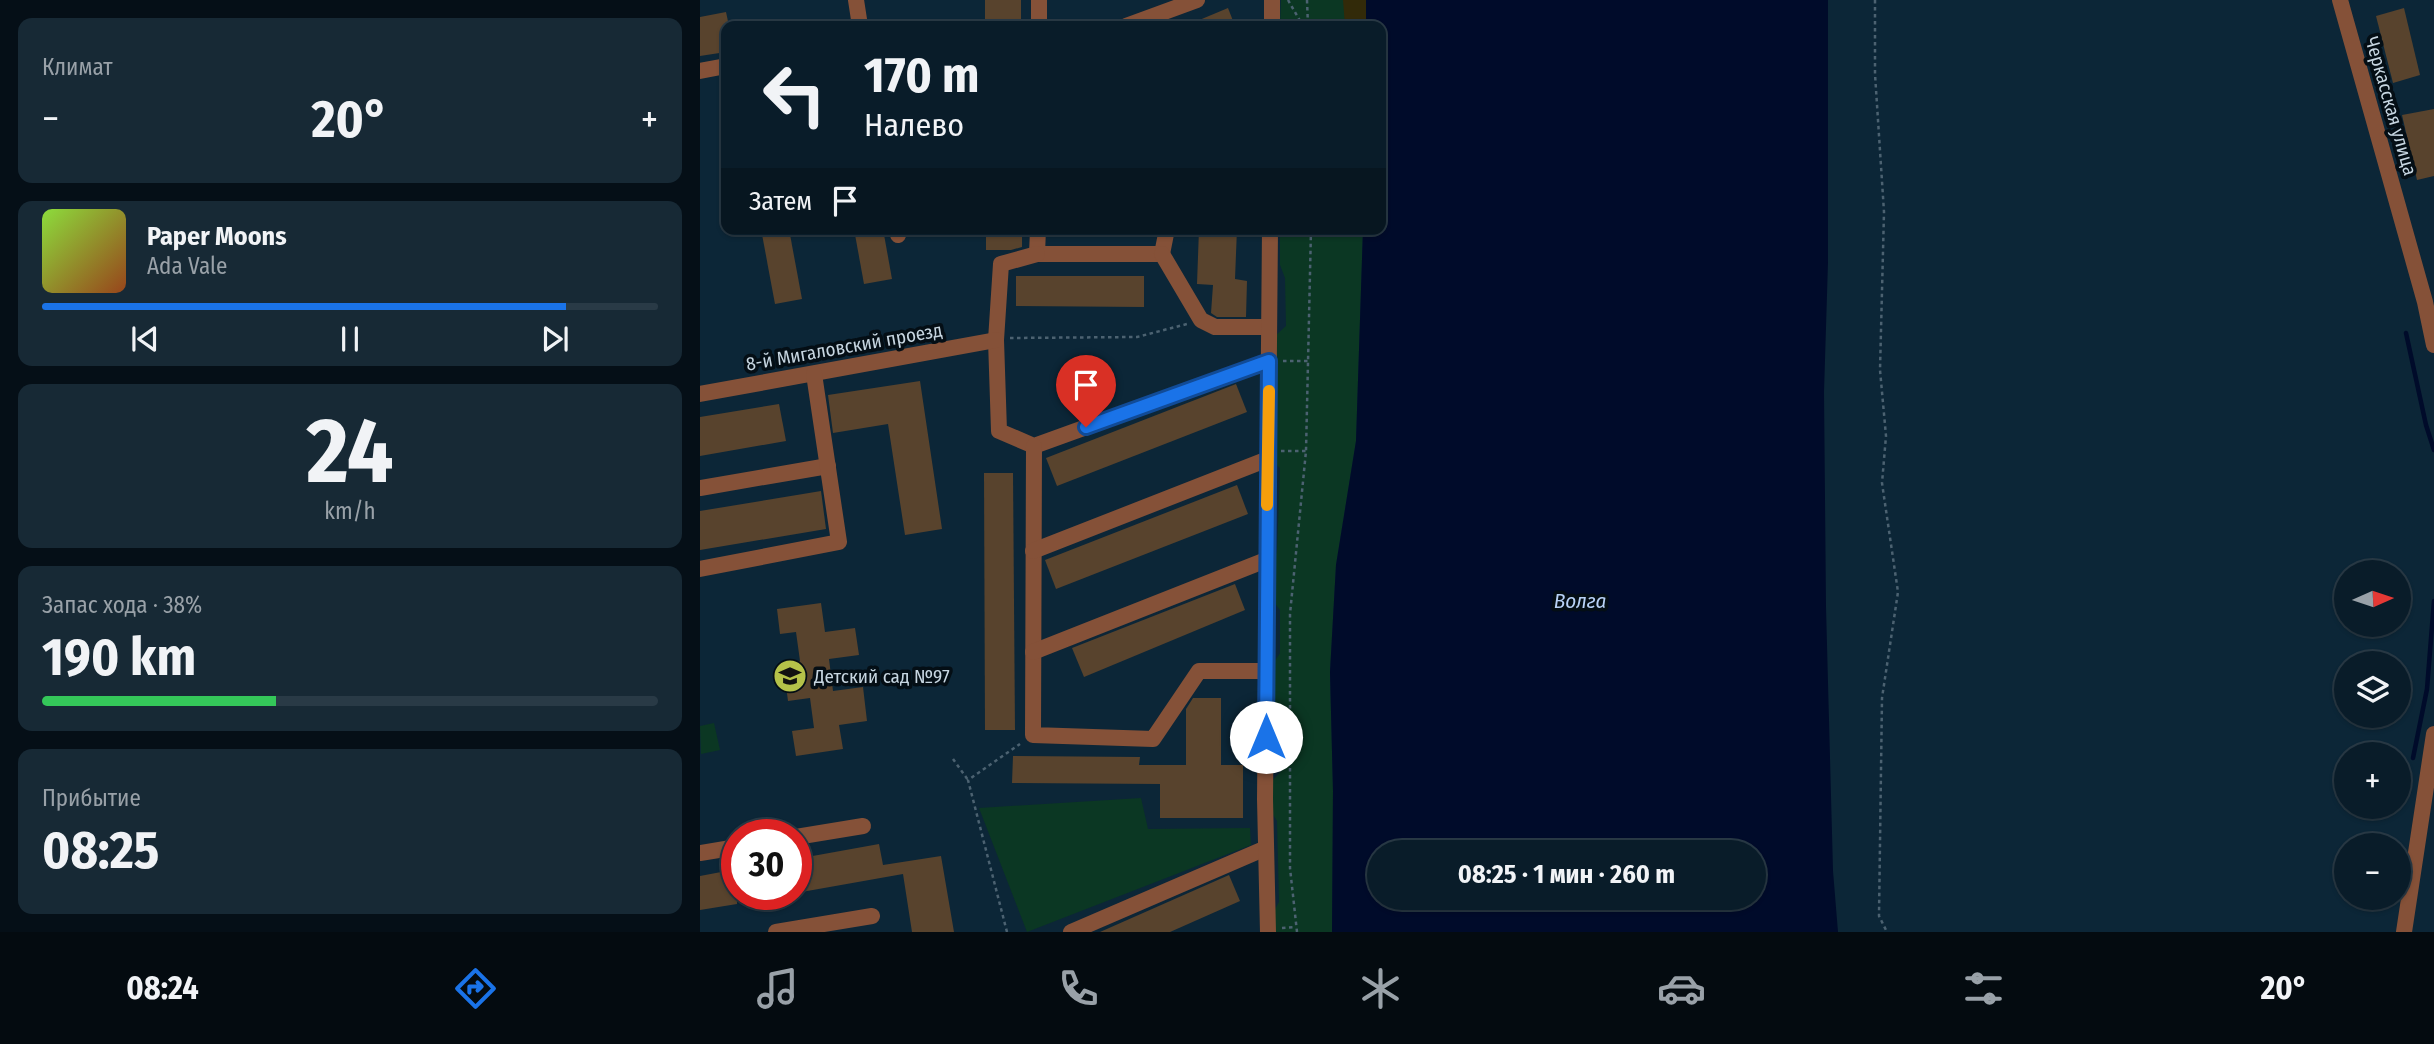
<!DOCTYPE html>
<html lang="ru">
<meta charset="utf-8">
<style>
body{margin:0;font-family:"Fira Sans Condensed",sans-serif;background:#172935;color:#f1f3f6;height:100vh;display:flex;flex-direction:column;font-size:26px;white-space:nowrap}
*{box-sizing:border-box;margin:0}
p{font-size:23px;color:#99a1a8}
.icon{flex:none;width:38px;height:38px;fill:none;stroke:currentColor;stroke-width:2;stroke-linecap:round;stroke-linejoin:round}
.map{position:relative;flex:1;overflow:hidden}
.panel{display:flex;flex-direction:column;gap:18px;padding:18px;background:#050f17;width:700px}
.panel>*{flex:none}
.guide{position:absolute;left:21px;top:21px;width:665px;height:214px;border-radius:14px;box-shadow:0 2px 5px #0004,0 0 0 2px #293a46;background:#091c29;color:#f1f3f6;overflow:hidden}
.needle{width:46px;rotate:87deg}
.buttons{position:absolute;left:1634px;top:560px;display:grid;gap:14px}
.buttons a{display:grid;place-items:center;width:77px;height:77px;border-radius:50%;background:#091c29;box-shadow:0 2px 5px #0004,0 0 0 2px #293a46;font-size:35px}
.speed{position:absolute;left:21px;top:819px;display:flex;gap:14px;font-size:35px;font-weight:700;text-align:center}
.speed>*{display:grid;place-content:center;width:91px;height:91px;border-radius:50%;background:#091c29;box-shadow:0 2px 5px #0004,0 0 0 2px #293a46;line-height:1}
.speed .limit{border:10px solid #d22;background:#fff;color:#111}
.pin{position:absolute;display:grid;place-items:center;width:60px;height:60px;color:#fff;margin:-72px -30px;border-radius:50% 50% 50% 0;rotate:-45deg;box-shadow:0 0 7px #0007}
.pin .icon{rotate:45deg}
.me{position:absolute;width:77px;margin:-38px;rotate:0deg;stroke-linejoin:round;filter:drop-shadow(0 0 5px #0008)}
.turn{display:flex;align-items:center;gap:24px;height:147px;padding:0 28px;font-size:32px}
.turn .icon{width:91px;height:91px;stroke-width:2.5}
.turn b{display:block;font-size:49px;line-height:60px}
.then{display:flex;align-items:center;height:66px;padding:0 28px;background:#0003;gap:14px;font-size:26px}
.big{font-size:52px;font-weight:700;line-height:1.1}
.panel .tile{flex:1;display:flex;flex-direction:column;justify-content:center;gap:10px;min-width:0;padding:0 24px;border-radius:14px;background:#172935}
.panel .dial{align-items:center;gap:0}
.dial b{font-size:91px;line-height:1}
.song{display:flex;align-items:center;gap:21px}
.cover{width:84px;height:84px;border-radius:10px;background:linear-gradient(135deg,hsl(90 70% 55%),hsl(20 70% 35%))}
.played{height:7px;border-radius:4px;background:linear-gradient(90deg,#1a73e8 85%,#293a46 85%)}
.keys{display:flex;justify-content:space-around;direction:ltr}
.heat{display:flex;justify-content:space-between;align-items:center;font-size:38px;direction:ltr}
.charge{height:10px;border-radius:5px;background:linear-gradient(90deg,#34c759 38%,#293a46 0)}
.trip{position:absolute;left:667px;top:840px;width:399px;height:70px;border-radius:35px;background:#091c29;box-shadow:0 2px 5px #0004,0 0 0 2px #293a46;font-weight:700;line-height:70px;text-align:center}
.menu{display:flex;height:112px;justify-content:space-around;align-items:center;background:#040b10;color:#99a1a8}
.menu .icon{width:49px;height:49px}
.menu .active{color:#1a73e8}
.menu b{font-size:32px;color:#f1f3f6}
main{display:flex;flex:1;min-height:0}
.map>svg:first-child{display:block}
.green{fill:#0b3723}
.sand{fill:#322a09}
.water{fill:#000b2a;fill-rule:evenodd}
.lines{fill:none;stroke-linecap:round;stroke-linejoin:round}
.stream{stroke:#000b2a;stroke-width:4.5}
.building{fill:#58432d}
.path{stroke:#4c6271;stroke-width:2.5;stroke-dasharray:3.5 3.5;stroke-linecap:butt}
.minor{stroke:#855138;stroke-width:16}
.route-casing{stroke:#114b97;stroke-width:18}
.route{stroke:#1a73e8;stroke-width:12}
.slow{stroke:#f59e0b;stroke-width:12}
.labels{text-anchor:middle;dominant-baseline:central;stroke-width:7;stroke-linejoin:round;paint-order:stroke}
.street-label{font-size:19px;fill:#c7d6e1;stroke:#040e15}
.poi-label{font-size:19px;fill:#c7d6e1;stroke:#040e15;text-anchor:start}
.water-label{font-size:21px;font-style:italic;fill:#b7d1f6;stroke:#040e15}
</style>
<main>
<section class="panel">
<div class="tile"><p>Климат</p>
<div class="heat"><a>−</a><b class="big">20°</b><a>+</a></div>
</div>
<div class="tile">
<div class="song"><i class="cover"></i><div><b>Paper Moons</b><p>Ada Vale</p></div></div>
<div class="played"></div>
<div class="keys"><svg class="icon" aria-label="previous" viewBox="0 0 24 24"><path d="M18 5L8 12l10 7zM5 5v14"/></svg><svg class="icon" aria-label="pause" viewBox="0 0 24 24"><path d="M8 5v14M16 5v14"/></svg><svg class="icon" aria-label="next" viewBox="0 0 24 24"><path d="M6 5l10 7-10 7zM19 5v14"/></svg></div>
</div>
<div class="tile dial"><b>24</b><p>km/h</p></div>
<div class="tile"><p>Запас хода · 38%</p><b class="big">190 km</b><div class="charge"></div></div>
<div class="tile"><p>Прибытие</p><b class="big">08:25</b></div>
</section>
<div class="map">
<svg width="1734" height="932" viewBox="0 0 1734 932">
<rect width="100%" height="100%" fill="#0c2637"/>
<!-- green -->
<g class="green">
<path d="M581,0H666V26H580Z"/>
<path d="M580,229H663L656,441L636,565L630,672L633,791L632,932H574L573,913L579,902L577,821L570,810V783L585,767V723L571,713L573,664L580,653V610L571,598L572,565L577,551L580,468L573,462L575,336L586,326L585,278L580,265Z"/>
<path d="M14,723L20,750L1,754L0,726Z"/>
<path d="M441,798L448,829L550,828L551,845L327,932L279,808Z"/>
</g>
<!-- sand -->
<path class="sand" d="M643,0H666V26H645Z"/>
<!-- water -->
<path class="water" d="M666,0H1128V262L1124,392L1126,607L1133,871L1138,932H632L633,791L630,672L636,565L656,441L663,229H681V26H666ZM679,852H1054V898H679Z"/>
<g class="lines">
<!-- stream -->
<g class="stream">
<path d="M1706,333L1726,425L1734,450"/>
<path d="M1713,758L1727,689L1734,601"/>
</g>
</g>
<!-- building -->
<g class="building">
<rect x="285" y="0" width="36" height="26"/>
<path d="M528,8L535,26H485Z"/>
<path d="M1704,8L1720,75L1693,83L1676,16Z"/>
<path d="M26,12L29,26H26V52L0,56V17Z"/>
<path d="M1734,109V176L1717,180L1702,115Z"/>
<path d="M61,229H89L102,299L75,304Z"/>
<path d="M154,229H183L192,279L164,284Z"/>
<path d="M286,229H322V247L311,250H286Z"/>
<path d="M499,229H537L535,279L547,281L546,317H517L511,313L513,285L497,284Z"/>
<path d="M316,276H444V307L316,306Z"/>
<path d="M220,381L242,529L205,535L188,424L133,433L128,395Z"/>
<path d="M536,384L547,412L357,486L346,458Z"/>
<path d="M79,404L86,441L0,456V417Z"/>
<path d="M284,473H313L315,730H285Z"/>
<path d="M537,485L548,514L356,589L345,560Z"/>
<path d="M121,491L126,529L0,550V511Z"/>
<path d="M535,584L545,610L384,677L372,648Z"/>
<path d="M121,603L125,632L155,628L159,655L129,659L133,691L163,687L167,721L139,725L143,749L96,756L92,731L114,728L110,698L88,701L83,663L100,661L96,632L80,634L77,609Z"/>
<path d="M493,698H521V765H543V818H460V784L312,783L313,756L440,757L439,765H486V709Z"/>
<path d="M179,844L183,865L241,856L254,932H212L203,874L96,893V859Z"/>
<path d="M37,869V904L0,910V876Z"/>
<path d="M529,875L540,901L470,932H400Z"/>
</g>
<g class="lines">
<!-- path -->
<g class="path">
<path d="M588,0L603,26"/>
<path d="M607,0L608,26"/>
<path d="M1175,0V74L1184,212L1180,370L1186,436L1182,483L1198,592L1182,698L1179,916L1187,932"/>
<path d="M310,338L437,337L487,324"/>
<path d="M583,361H608"/>
<path d="M581,451H606"/>
<path d="M253,759L268,780"/>
<path d="M582,928L596,927"/>
<path d="M307,932L268,780L320,744"/>
<path d="M597,932L590,868V614L606,451L611,229"/>
</g>
<!-- minor -->
<g class="minor">
<path d="M156,0L160,26"/>
<path d="M1640,0L1725,302L1734,345"/>
<path d="M339,26V0"/>
<path d="M426,26L497,0"/>
<path d="M572,26V0"/>
<path d="M0,71L26,66"/>
<path d="M197,229L198,235"/>
<path d="M338,229L337,254H462L467,229"/>
<path d="M337,254L301,264L296,340L299,431L334,446L569,361"/>
<path d="M462,254L501,320L515,327H569"/>
<path d="M0,394L296,340"/>
<path d="M334,446L333,735L453,739L499,671H566"/>
<path d="M0,488L128,466"/>
<path d="M333,551L568,459"/>
<path d="M0,569L139,542L114,374"/>
<path d="M333,652L566,560"/>
<path d="M96,837L163,826"/>
<path d="M0,853L37,847"/>
<path d="M76,932L172,916"/>
<path d="M371,932L566,848"/>
<path d="M568,932L565,799L570,229"/>
<path d="M1704,932L1734,734"/>
</g>
</g>
<g class="lines">
<defs>
<path id="route" d="M386,427L569,361L566,737"/>
</defs>
<!-- route casing -->
<use href="#route" class="route-casing"/>
<!-- route -->
<use href="#route" class="route"/>
<!-- slow -->
<path class="slow" d="M567,505L569,391"/>
</g>
<!-- icons -->
<defs>
<symbol id="school-disc" viewBox="-11 -11 22 22"><circle r="9.5" fill="#b5c249" stroke="#040e15"/><path d="M0-5L7-2L0 1L-7-2ZM-4 1L0 2.5L4 1V4Q0 6-4 4Z" fill="#111"/></symbol>
</defs>
<g fill-rule="evenodd">
<use href="#school-disc" x="71" y="657" width="38" height="38"/>
</g>
<g class="labels">
<!-- street labels -->
<g class="street-label">
<text transform="translate(1691 106) rotate(74)">Черкасская улица</text>
<text transform="translate(144 347) rotate(-10)">8-й Мигаловский проезд</text>
</g>
<!-- poi labels -->
<g class="poi-label">
<text x="114" y="676">Детский сад №97</text>
</g>
<!-- water labels -->
<g class="water-label">
<text x="880" y="601">Волга</text>
</g>
</g>
</svg>
<div class="buttons">
<a><svg class="needle" viewBox="-14 -14 28 28"><path d="M0-13l5 13h-10z" fill="#e53935"/><path d="M0 13l5-13h-10z" fill="#99a1a8"/></svg></a>
<a><svg class="icon" aria-label="layers" viewBox="0 0 24 24"><path d="M12 4l9 5-9 5-9-5zM3 14l9 5 9-5"/></svg></a>
<a>+</a>
<a>−</a>
</div>
<div class="speed"><div class="limit">30</div></div>
<div class="pin" style="left:386px;top:427px;background:#d93025"><svg class="icon" aria-label="arrive" viewBox="0 0 24 24"><path d="M6 21V4h12l-3 4 3 4H6"/></svg></div>
<svg class="me" style="left:566px;top:737px" viewBox="-20 -20 40 40"><circle r="19" fill="#fff"/><path d="M0-13L10 11 0 6-10 11z" fill="#1a73e8"/></svg>
<div class="trip">08:25 · 1 мин · 260 m</div>
<div class="guide">
<div class="turn"><svg class="icon" aria-label="left" viewBox="0 0 24 24"><path d="M17 20v-9H6M10 6l-5 5 5 5"/></svg><div><b>170 m</b>Налево</div></div>
<div class="then">Затем<svg class="icon" aria-label="arrive" viewBox="0 0 24 24"><path d="M6 21V4h12l-3 4 3 4H6"/></svg></div>
</div>
</div>
</main>
<nav class="menu">
<b>08:24</b>
<svg class="icon active" aria-label="directions" viewBox="0 0 24 24"><path d="M12 3l9 9-9 9-9-9zM9 14v-3h6M13 9l2 2-2 2"/></svg>
<svg class="icon" aria-label="music" viewBox="0 0 24 24"><path d="M9 18V5l10-2v13"/><circle cx="6" cy="18" r="3"/><circle cx="16" cy="16" r="3"/></svg>
<svg class="icon" aria-label="phone" viewBox="0 0 24 24"><path d="M5 4h4l2 5-3 2q2 4 5 5l2-3 5 2v4C11 20 4 13 5 4z"/></svg>
<svg class="icon" aria-label="climate" viewBox="0 0 24 24"><path d="M12 3v18M4 7l16 10M4 17L20 7"/></svg>
<svg class="icon" aria-label="car" viewBox="0 0 24 24"><path d="M5 17H2v-5l4-1 3-4h7l3 4 3 1v5h-3M9 17h6M6 11h13"/><circle cx="7" cy="17" r="2"/><circle cx="17" cy="17" r="2"/></svg>
<svg class="icon" aria-label="filters" viewBox="0 0 24 24"><path d="M4 7h16M4 17h16"/><circle cx="9" cy="7" r="2"/><circle cx="15" cy="17" r="2"/></svg>
<b>20°</b>
</nav>
